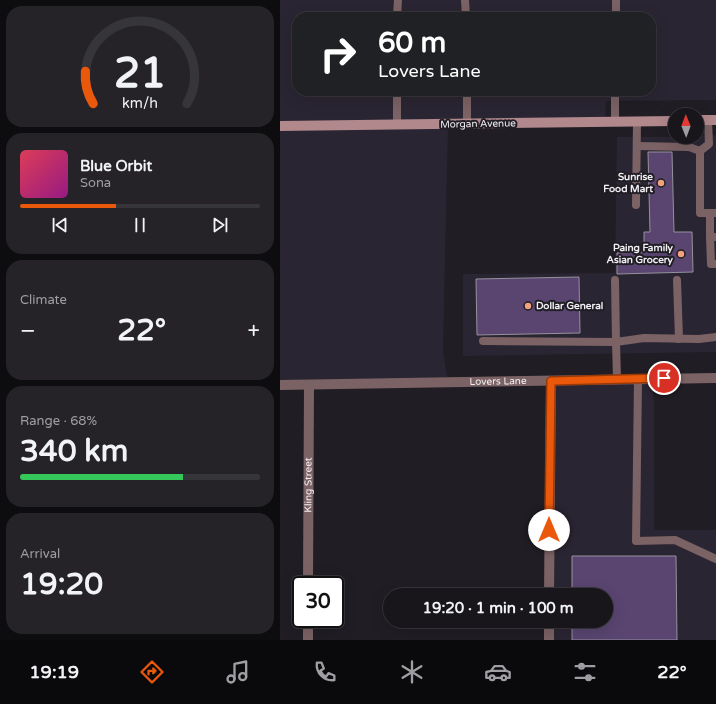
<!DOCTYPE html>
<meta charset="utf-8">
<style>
body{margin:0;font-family:"Varela Round",sans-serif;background:#252328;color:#f1f3f6;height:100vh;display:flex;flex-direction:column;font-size:15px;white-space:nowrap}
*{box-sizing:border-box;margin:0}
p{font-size:13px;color:#9f9fa3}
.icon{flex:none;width:22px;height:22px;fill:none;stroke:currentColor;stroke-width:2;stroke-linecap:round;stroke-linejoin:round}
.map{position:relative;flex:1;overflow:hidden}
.panel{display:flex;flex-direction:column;gap:6px;padding:6px;background:#0d0c0f;width:280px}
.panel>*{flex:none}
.top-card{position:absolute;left:12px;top:12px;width:364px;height:84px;border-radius:16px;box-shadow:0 4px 16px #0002,0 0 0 1px #36353a;background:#202124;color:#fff;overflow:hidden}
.needle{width:26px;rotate:359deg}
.tools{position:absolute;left:388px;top:108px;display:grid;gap:8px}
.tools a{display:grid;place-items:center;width:36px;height:36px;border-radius:50%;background:#18161b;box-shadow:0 4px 16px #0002,0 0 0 1px #36353a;font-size:20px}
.speed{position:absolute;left:12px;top:576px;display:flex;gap:8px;font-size:20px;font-weight:700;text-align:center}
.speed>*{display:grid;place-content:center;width:52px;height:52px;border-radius:50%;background:#18161b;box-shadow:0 4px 16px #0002,0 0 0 1px #36353a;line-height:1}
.speed .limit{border:2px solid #111;border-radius:6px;background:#fff;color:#111}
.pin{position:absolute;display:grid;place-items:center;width:34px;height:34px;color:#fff;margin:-17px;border:2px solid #fff;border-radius:50%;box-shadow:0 1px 4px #0007}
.me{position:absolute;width:44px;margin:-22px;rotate:0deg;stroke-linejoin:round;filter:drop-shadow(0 0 3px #0008)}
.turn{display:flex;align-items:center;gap:14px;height:84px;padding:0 20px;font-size:18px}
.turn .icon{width:52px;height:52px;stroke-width:2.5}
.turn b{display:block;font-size:28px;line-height:34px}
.big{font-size:30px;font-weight:700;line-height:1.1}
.panel .tile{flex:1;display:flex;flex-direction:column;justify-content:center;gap:6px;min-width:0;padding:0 14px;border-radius:16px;background:#252328}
.panel .dial{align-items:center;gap:0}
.dial svg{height:104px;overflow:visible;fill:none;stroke:#36353a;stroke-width:7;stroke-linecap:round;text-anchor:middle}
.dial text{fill:#f1f3f6;stroke:none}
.song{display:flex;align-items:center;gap:12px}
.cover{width:48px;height:48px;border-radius:6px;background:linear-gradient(135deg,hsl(350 70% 55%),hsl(310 70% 35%))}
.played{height:4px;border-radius:2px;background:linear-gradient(90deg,#ea580c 40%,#36353a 40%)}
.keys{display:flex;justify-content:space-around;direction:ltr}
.heat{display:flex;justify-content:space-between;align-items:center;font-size:22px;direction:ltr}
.charge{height:6px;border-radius:3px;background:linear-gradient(90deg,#34c759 68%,#36353a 0)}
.trip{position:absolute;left:103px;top:588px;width:230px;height:40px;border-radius:20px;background:#18161b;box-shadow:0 4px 16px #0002,0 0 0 1px #36353a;font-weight:700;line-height:40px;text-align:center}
.menu{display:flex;height:64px;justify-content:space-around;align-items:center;background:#0a090b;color:#9f9fa3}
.menu .icon{width:28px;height:28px}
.menu .current{color:#ea580c}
.menu b{font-size:18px;color:#f1f3f6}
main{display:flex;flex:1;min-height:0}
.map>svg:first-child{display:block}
.built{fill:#2a2532;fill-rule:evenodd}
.building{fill:#594570;stroke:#96929c}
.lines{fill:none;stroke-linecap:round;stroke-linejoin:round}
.lane{stroke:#7b6264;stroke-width:8}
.street{stroke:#7b6264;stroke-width:10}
.secondary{stroke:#b1888c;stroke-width:10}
.route-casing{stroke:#983908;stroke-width:10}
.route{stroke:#ea580c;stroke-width:7}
.poi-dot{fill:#f2a17e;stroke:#201d24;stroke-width:1.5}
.labels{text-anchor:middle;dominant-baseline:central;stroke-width:4;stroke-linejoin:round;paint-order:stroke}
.street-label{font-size:10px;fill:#f1eef4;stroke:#201d24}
.poi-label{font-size:10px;font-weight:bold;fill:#f1eef4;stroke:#201d24;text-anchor:end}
</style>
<main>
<section class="panel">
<div class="tile dial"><svg viewBox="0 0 100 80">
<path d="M14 69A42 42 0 1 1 86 69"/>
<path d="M14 69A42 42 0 0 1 8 44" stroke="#ea580c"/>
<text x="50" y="56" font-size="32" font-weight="700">21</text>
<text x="50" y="72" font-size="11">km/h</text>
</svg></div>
<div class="tile">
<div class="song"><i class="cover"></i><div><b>Blue Orbit</b><p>Sona</p></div></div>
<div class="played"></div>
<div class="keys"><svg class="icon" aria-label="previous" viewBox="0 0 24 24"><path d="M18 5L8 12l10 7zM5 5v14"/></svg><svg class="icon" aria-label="pause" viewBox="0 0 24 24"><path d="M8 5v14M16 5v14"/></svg><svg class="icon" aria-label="next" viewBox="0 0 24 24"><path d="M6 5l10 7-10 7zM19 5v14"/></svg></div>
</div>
<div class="tile"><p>Climate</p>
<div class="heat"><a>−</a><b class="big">22°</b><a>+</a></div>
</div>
<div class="tile"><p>Range · 68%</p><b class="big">340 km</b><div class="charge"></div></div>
<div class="tile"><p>Arrival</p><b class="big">19:20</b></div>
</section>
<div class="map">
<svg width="436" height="640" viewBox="0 0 436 640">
<rect width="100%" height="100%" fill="#201d24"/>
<!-- built -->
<g class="built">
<path d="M0,0H436V100L326,101L325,122L168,124L163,351L168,382L0,385ZM17,17H371V91H17Z"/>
<path d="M436,135V352L183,356V274L335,273L337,137H417V136Z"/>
<path d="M371,379L374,401V530H436V640H269V621H326V595H269L271,381Z"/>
</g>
<!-- building -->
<g class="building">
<path d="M368,152H392L394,232H412L413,272L337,274V253L364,252V232H370Z"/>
<path d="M299,277L300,333L197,335L196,279Z"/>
<path d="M292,556H396L397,640H292V621H326V595H292Z"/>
</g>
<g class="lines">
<!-- lane -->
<g class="lane">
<path d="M185,0L186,17"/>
<path d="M117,17L118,0"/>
<path d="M336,17V0"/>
<path d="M187,91V124"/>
<path d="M428,120L429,144L420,151V213H436"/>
<path d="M335,121V91"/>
<path d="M117,125V91"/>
<path d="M357,146L409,147L420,151"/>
<path d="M356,205L357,121"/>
<path d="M430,237V213"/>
<path d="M436,237H430L431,264H436"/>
<path d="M397,280L399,339"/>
<path d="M203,341L336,342L335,280"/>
<path d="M337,379L336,342L364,338L419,339L436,337"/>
<path d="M358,379L356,541L395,540L436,559"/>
</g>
<!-- street -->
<g class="street">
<path id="s1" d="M0,385L436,378"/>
<path id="s2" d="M28,585L29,385"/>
<path d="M269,595L271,381"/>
<path d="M269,621V640"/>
<path d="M28,640V619"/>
</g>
<!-- secondary -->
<g class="secondary">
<path d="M417,120H436"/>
<path d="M0,126L395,121"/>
</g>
</g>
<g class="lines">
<defs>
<path id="route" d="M269,530L271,381L384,378"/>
</defs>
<!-- route casing -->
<use href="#route" class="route-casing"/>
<!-- route -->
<use href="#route" class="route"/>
</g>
<!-- markers -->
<g class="poi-dot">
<circle cx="381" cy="183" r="4"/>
<circle cx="401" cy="254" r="4"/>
<circle cx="248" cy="306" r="4"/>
</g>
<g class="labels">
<!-- street labels -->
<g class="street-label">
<text transform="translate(198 124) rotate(-1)">Morgan Avenue</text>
<text stroke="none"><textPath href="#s1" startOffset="218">Lovers Lane</textPath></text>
<text stroke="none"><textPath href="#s2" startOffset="100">Kling Street</textPath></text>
</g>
<!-- poi labels -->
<g class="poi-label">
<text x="373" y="177">Sunrise<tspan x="373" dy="12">Food Mart</tspan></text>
<text x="393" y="248">Paing Family<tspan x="393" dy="12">Asian Grocery</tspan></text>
<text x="256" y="306" text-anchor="start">Dollar General</text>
</g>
</g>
</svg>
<div class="tools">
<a><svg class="needle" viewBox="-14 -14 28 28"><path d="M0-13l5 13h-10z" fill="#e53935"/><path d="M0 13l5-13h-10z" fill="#9f9fa3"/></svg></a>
</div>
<div class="speed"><div class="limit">30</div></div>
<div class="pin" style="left:384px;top:378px;background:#d93025"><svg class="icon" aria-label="arrive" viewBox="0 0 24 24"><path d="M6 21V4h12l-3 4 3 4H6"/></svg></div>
<svg class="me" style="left:269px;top:530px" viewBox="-20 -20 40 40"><circle r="19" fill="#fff"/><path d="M0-13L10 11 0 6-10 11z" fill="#ea580c"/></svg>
<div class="trip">19:20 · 1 min · 100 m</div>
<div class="top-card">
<div class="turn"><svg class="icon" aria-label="right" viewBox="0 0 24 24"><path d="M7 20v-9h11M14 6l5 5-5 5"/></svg><div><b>60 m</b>Lovers Lane</div></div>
</div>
</div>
</main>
<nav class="menu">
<b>19:19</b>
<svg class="icon current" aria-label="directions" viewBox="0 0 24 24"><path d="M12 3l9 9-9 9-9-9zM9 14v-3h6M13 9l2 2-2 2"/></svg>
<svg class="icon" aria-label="music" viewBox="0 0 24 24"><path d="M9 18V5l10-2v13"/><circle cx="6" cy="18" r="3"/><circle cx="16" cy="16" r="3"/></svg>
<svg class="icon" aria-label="phone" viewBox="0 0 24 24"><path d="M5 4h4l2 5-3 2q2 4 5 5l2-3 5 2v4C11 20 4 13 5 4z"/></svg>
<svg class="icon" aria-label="climate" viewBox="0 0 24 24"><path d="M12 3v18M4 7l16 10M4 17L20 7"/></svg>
<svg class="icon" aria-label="car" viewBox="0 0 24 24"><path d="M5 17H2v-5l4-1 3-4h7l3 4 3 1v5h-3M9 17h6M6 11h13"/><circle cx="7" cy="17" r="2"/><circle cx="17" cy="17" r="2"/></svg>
<svg class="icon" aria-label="filters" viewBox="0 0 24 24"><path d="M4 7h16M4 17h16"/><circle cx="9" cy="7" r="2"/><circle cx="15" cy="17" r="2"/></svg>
<b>22°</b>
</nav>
